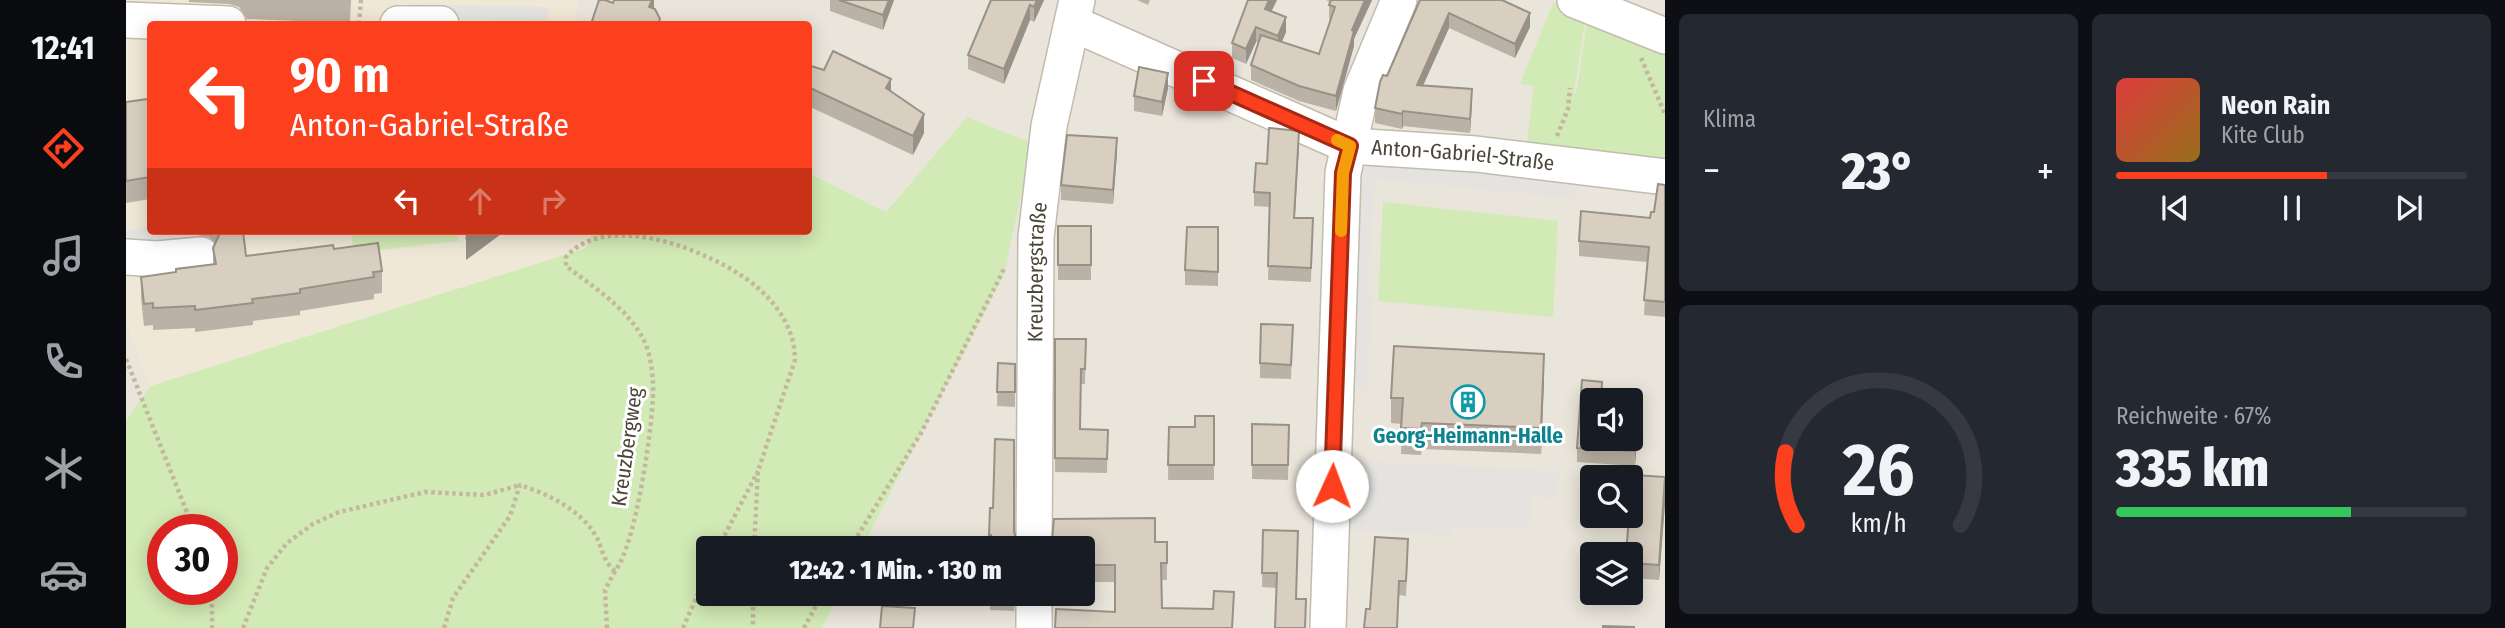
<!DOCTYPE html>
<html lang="de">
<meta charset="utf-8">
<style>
body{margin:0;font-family:"Fira Sans Condensed",sans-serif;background:#242831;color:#f1f3f6;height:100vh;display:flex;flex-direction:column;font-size:26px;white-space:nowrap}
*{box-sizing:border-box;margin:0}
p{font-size:23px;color:#9ea1a6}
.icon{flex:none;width:38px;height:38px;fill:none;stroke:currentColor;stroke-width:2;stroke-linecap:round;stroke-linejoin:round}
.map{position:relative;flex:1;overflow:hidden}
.details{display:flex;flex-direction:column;gap:14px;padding:14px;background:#0d0f14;width:840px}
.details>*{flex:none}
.guide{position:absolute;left:21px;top:21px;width:665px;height:214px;border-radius:7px;box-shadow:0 4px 18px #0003;background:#fc3f1d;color:#fff;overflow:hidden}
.fabs{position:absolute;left:1454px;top:388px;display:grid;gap:14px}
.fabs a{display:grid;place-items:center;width:63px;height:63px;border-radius:7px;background:#171b24;box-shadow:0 4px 18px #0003;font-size:35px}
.speed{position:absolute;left:21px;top:514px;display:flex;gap:14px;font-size:35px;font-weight:700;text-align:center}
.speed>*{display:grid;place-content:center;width:91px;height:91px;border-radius:50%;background:#171b24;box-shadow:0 4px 18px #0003;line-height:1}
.speed .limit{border:10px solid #d22;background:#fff;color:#111}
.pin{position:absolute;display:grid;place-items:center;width:60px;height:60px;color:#fff;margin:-30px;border-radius:14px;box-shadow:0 4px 10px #0006}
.me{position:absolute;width:77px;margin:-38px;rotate:2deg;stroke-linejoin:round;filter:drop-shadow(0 0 5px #0008)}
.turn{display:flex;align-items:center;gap:24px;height:147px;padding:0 28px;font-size:32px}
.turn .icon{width:91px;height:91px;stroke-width:2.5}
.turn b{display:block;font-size:49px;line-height:60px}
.lanes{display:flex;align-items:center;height:66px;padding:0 28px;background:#0003;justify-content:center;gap:35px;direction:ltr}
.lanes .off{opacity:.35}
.big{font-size:52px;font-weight:800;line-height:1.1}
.details .tile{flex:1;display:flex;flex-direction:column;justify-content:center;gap:10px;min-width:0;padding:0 24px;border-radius:10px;background:#242831}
.details .dial{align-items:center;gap:0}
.dial svg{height:182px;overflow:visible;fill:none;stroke:#363941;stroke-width:7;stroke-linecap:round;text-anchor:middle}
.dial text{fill:#f1f3f6;stroke:none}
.song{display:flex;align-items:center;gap:21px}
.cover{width:84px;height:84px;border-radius:10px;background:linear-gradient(135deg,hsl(0 70% 55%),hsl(40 70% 35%))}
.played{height:7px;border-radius:4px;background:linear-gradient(90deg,#fc3f1d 60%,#363941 60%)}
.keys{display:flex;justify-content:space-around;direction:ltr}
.heat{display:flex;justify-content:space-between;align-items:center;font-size:38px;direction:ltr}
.charge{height:10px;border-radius:5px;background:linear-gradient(90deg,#34c759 67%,#363941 0)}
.details .tiles{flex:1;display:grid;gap:14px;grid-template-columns:repeat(2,1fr)}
.trip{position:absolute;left:570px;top:536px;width:399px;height:70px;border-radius:7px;background:#171b24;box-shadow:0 4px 18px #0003;font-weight:800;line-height:70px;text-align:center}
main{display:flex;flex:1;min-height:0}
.tab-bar{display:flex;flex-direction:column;width:126px;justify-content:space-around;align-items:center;background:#090b0e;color:#9ea1a6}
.tab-bar .icon{width:49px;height:49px}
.tab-bar .current{color:#fc3f1d}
.tab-bar b{font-size:32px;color:#f1f3f6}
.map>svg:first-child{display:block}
.residential{fill:#eae5da;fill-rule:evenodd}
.education{fill:#efe8d6}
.green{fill:#d2eab5;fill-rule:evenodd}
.parking{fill:#e5e3e0}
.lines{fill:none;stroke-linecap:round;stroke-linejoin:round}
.minor-casing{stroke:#c2bbae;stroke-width:38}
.path{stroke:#c4b79f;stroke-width:4.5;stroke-dasharray:3.5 3.5;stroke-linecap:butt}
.minor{stroke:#fff;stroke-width:35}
.wall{fill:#bab2a6}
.shaded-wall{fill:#979187}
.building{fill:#d8cfc1;stroke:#979187;stroke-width:2}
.route-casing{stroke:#a42913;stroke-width:18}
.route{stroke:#fc3f1d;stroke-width:12}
.slow{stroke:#f59e0b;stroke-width:12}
.labels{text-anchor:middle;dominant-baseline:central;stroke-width:6;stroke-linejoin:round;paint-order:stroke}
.street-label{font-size:21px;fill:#4b4439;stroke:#fff}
.culture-label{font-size:21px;font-weight:bold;fill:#0d838f;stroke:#fff}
</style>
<main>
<nav class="tab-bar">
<b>12:41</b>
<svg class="icon current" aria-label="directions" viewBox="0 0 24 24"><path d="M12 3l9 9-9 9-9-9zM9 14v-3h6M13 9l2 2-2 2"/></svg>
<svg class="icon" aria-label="music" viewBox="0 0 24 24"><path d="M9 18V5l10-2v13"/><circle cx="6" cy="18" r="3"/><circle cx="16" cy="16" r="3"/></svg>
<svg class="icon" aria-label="phone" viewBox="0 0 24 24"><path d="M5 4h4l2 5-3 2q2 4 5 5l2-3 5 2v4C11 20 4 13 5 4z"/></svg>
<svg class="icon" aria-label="climate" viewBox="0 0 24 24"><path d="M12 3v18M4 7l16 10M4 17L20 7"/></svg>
<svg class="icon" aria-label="car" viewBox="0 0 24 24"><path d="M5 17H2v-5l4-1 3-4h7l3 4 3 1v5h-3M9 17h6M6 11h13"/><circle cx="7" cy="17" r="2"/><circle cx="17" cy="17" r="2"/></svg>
</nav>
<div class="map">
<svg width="1539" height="628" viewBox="0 0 1539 628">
<rect width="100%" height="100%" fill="#f6f3ec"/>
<!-- residential -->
<g class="residential">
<path d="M451,0H1539V628H696L714,593H957V548H736L878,275L841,118L760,212L683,173L682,24H449ZM1466,401H1505V439H1466ZM1466,478H1505V516H1466ZM1466,555H1505V593H1466Z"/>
<path d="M0,321L24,386L0,420Z"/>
</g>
<!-- education -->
<path class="education" d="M1,0H451L449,24H24V231H467L460,248L24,386L0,321Z"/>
<!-- green -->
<g class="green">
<path d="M1427,3L1460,14L1448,93L1421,89L1450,94L1462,16L1539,48V170L1399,158L1408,86L1394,84Z"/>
<path d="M841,117L906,143L878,275L736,548H583V593H714L696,628H0V420L24,386L460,248L467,231H682L683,173L760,212ZM37,530H96V590H37Z"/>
<path d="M1257,202L1432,221L1427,317L1252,301Z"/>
<path d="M225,231H331L332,241L228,253Z"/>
</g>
<!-- parking -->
<g class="parking">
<path d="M286,4L422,7V21L285,19Z"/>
<path d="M1224,146L1453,164L1449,199L1249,179L1241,295L1247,296L1241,390L1210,391Z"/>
<path d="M24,227V231H69L70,240L0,250V231Z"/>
<path d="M1220,460L1433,471L1431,499L1406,497L1403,530L1325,526L1324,535L1217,530Z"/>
</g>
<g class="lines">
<defs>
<g id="minor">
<path d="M1449,0L1539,36"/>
<path d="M0,20L102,24"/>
<path d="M272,24H315"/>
<path id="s1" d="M948,24L1224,146L1350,154L1539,177"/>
<path d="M0,257L31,259L75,255"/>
<path id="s2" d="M908,548L910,237L923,126L951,0"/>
<path d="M908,628V593"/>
<path d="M1202,628L1217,173L1235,91L1273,0"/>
</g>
</defs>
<!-- minor casing -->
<use href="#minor" class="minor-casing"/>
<!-- path -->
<g class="path">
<path d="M233,24L235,0"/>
<path d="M1515,58L1539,114"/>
<path d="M1431,136L1442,109L1444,88"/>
<path d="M0,359L68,530"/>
<path d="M592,548L632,471"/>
<path d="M724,548L795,433L879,267"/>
<path d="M86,590V628"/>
<path d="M627,593V628"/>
<path d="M117,628L141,568L161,543L187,524L213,512L299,492L359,495L394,485"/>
<path d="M318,628L327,598L384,516L394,485C422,494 456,510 471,538C476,549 479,564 489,571C510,546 529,416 527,382C526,367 523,347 515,335C498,306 466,286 440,266V257C482,208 591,253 631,287C653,306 669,331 669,360L632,471L628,548"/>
<path d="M481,628L479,590L489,571"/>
<path d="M557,628L583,569"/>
<path d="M678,628L697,593"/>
</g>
<!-- minor -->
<use href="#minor" class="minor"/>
</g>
<!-- wall -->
<g class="wall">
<path d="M63,0H225L224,23L121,19L113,7L103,4L63,2Z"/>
<path d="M704,0H768L757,30L704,11Z"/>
<path d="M864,0H918L908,22L904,20L878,84L842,69V55L864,3Z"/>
<path d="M1011,0H1024L1022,5Z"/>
<path d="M1122,0H1151L1145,12L1160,32L1156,42L1193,54L1205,20L1203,19V5L1204,2L1200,0H1246L1228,39V46L1210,111L1173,101L1125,80V65L1132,43L1130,42L1120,64L1106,58V43Z"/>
<path d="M1294,0L1404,27L1389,58L1323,28L1297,85L1346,103L1344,133L1277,126L1276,129L1249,123V108Z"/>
<path d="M682,65L765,91L798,133L787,155L682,106Z"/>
<path d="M1042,88L1036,116L1008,111V96Z"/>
<path d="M0,102L24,117V199L0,203Z"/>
<path d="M1173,145L1168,218H1187L1185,282L1142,280L1144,207L1128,206V192L1141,164Z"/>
<path d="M991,153L987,204L935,200V185Z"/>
<path d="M1539,185V317L1518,315L1521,262L1453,256V241L1524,218L1528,212Z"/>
<rect x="932" y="226" width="33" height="54"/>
<path d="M1092,227V286L1059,285V270Z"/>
<path d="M71,231H125V233L117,234L120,256L208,249L256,271V293L248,294V299L174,311V315L127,321V325L69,332V328L27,330V325L18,326L15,299V277L50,272L87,264V248L90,243L83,237L71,235Z"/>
<path d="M336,231H379L340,260L341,238Z"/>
<path d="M1167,325L1165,379L1134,378V363Z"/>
<path d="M929,339H960L959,384H955L954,429L982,430L981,473L929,472Z"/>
<path d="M872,363L889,364V407L871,406Z"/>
<path d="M1418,380L1415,454L1296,449L1295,455L1275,454L1276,424L1265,423V398Z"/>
<path d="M1088,416V480H1042L1043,427H1069Z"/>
<path d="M1126,424L1163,425L1162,480L1126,479Z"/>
<path d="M1512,427L1509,466L1451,462V448L1466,439Z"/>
<path d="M1539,477V504L1533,580L1505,578V555L1503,518L1488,517V516H1505Z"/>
<path d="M1137,530L1170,599L1180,628L1150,588L1136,587Z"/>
<path d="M863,535L890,540L897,548H863Z"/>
<path d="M1029,542H1041V580H1035L1036,608L1107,628L989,612V582H957V548Z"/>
<path d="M1282,554L1280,596L1273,595L1244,609Z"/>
<path d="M864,593H889L888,611L864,610Z"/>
</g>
<!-- shaded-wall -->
<g class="shaded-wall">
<path d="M526,0H528V9L523,7Z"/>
<path d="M763,0H768L757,30V15Z"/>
<path d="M911,0H918L908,22V7Z"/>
<path d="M1143,0H1151L1139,24V9Z"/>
<path d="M1239,0H1246L1228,39V46L1210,111V96L1226,30Z"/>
<path d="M904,5V20L878,84V69Z"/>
<path d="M1323,13V28L1291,99V85Z"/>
<path d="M1404,13V27L1389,58V44Z"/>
<path d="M1160,17V32L1152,51V36Z"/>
<path d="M1130,27V42L1120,64V49Z"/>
<path d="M1042,73V88L1036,116V102Z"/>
<path d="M765,79V98L760,88Z"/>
<path d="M1346,89V103L1344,133V119Z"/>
<path d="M1277,111V126L1276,129V114Z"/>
<path d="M798,114V133L787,155V136Z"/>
<path d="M1173,131V145L1168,232V218Z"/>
<path d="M991,138V153L987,204V190Z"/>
<path d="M351,231H379L340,260V239Z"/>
<path d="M1418,354V380L1415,454V428Z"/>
<path d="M1512,412V427L1509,466V451Z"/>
<path d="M1539,489V504L1533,580V565Z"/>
</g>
<!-- building -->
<g class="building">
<path d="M473,0H479L487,3L488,0H526L523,7L529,9L534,19L532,24H476L466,21Z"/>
<path d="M713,0H763L757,15Z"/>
<path d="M865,0H911L908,7L904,5L878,69L842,55Z"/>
<path d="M1122,0H1143L1139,9L1160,17L1152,36L1130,27L1120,49L1106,43Z"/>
<path d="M1205,0H1239L1226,30L1228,31L1210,96L1173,86L1125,65L1135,35L1193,54L1209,7L1203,5Z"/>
<path d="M1294,0H1376L1404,13L1389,44L1323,13L1291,85L1346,89L1344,119L1277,111L1276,114L1249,108L1254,82L1257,75L1261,76Z"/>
<path d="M707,51L765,79L760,88L798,114L787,136L682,87V65L698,70Z"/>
<path d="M1013,67L1042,73L1036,102L1008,96Z"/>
<path d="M22,99L24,117V177L0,181V102Z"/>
<path d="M1143,128L1173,131L1168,218H1187L1185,268L1142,266L1144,193L1128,192L1130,163L1141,164Z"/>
<path d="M941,135L991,138L987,190L935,185Z"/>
<path d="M1532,184L1539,185V302L1518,300L1523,247L1453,241L1455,211L1524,218L1525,212H1528Z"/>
<rect x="932" y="226" width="33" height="39"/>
<path d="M1061,227H1092V272L1059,270Z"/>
<path d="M95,231H117L120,256L207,245L208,249L252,243L256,271L247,272L248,277L174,289V293L126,299L127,303L69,310V306L27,308V303L18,304L15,277L50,272V269L90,264L87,248Z"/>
<path d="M344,231H351L340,239Z"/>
<path d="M1135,324L1167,325L1165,365L1134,363Z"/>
<path d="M929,339H960L959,369H955L954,429L982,430L981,459L929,458Z"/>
<path d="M1268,346L1418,354L1415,428L1296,423L1295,429L1275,428L1277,398H1265Z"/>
<path d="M872,363L889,364V392H871Z"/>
<path d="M1456,380L1476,382L1475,401H1466V439H1505V411L1512,412L1509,451L1451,448Z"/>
<path d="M1069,416H1088V465H1042L1043,427H1069Z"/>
<path d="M1126,424L1163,425L1162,465H1126Z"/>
<path d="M869,439L888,440V531L890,540L897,548H865V535H863L864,508H867Z"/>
<path d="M1491,474L1539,477L1533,565L1505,563V555H1500L1503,516H1505V478H1490Z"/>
<path d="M1029,518V542H1041V563H1035L1036,608L1087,609L1088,591L1108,592L1106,628H929L930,609L989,612V565H957V548H919L926,540L928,519Z"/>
<path d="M1137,530L1172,531L1170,599H1180L1179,628H1149L1151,573H1136Z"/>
<path d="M1249,537L1282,539L1280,581H1273L1271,628H1238L1240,609H1244Z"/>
<path d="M756,606L789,608L787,628H754Z"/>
<path d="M1477,626L1509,627L1477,628Z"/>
</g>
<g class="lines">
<defs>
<path id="route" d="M1078,81L1224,146L1217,173L1206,486"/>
</defs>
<!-- route casing -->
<use href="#route" class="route-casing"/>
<!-- route -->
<use href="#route" class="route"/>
<!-- slow -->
<path class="slow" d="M1211,140L1224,146L1217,173L1215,231"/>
</g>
<!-- icons -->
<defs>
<symbol id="building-ring" viewBox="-11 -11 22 22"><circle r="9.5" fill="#fff" stroke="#0f9aa8" stroke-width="1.5"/><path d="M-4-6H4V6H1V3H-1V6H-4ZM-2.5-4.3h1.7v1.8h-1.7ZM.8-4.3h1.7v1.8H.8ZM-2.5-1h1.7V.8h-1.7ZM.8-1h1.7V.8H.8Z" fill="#0f9aa8"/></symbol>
</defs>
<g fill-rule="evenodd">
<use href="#building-ring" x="1323" y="383" width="38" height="38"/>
</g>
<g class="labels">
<!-- street labels -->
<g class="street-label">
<text stroke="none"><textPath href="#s1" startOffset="415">Anton-Gabriel-Straße</textPath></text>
<text stroke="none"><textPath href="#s2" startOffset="276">Kreuzbergstraße</textPath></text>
<text transform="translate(501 447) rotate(-82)">Kreuzbergweg</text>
</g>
<!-- culture labels -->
<g class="culture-label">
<text x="1342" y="436">Georg-Heimann-Halle</text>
</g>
</g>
</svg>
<div class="fabs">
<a><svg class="icon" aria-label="sound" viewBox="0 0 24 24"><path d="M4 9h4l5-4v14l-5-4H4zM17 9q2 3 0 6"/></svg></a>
<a><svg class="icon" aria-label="search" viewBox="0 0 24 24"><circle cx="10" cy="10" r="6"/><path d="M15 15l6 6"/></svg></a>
<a><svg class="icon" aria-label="layers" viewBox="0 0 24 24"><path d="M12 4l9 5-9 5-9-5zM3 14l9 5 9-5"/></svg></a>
</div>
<div class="speed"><div class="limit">30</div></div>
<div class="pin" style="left:1078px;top:81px;background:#d93025"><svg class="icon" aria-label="arrive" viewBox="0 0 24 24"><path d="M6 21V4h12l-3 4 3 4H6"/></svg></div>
<svg class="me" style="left:1206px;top:486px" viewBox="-20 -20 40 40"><circle r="19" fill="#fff"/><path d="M0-13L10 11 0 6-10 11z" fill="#fc3f1d"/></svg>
<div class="trip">12:42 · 1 Min. · 130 m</div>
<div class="guide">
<div class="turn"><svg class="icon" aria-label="left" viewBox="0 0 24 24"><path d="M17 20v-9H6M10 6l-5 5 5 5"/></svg><div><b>90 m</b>Anton-Gabriel-Straße</div></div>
<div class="lanes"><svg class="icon" aria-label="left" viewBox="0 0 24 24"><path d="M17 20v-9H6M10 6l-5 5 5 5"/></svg><svg class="icon off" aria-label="ahead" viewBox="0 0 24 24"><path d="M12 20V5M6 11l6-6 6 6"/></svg><svg class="icon off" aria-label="right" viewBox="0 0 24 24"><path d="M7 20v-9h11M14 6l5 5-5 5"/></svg></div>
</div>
</div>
<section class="details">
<div class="tiles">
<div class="tile"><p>Klima</p>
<div class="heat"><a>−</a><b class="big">23°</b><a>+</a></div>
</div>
<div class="tile">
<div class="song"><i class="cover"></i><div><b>Neon Rain</b><p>Kite Club</p></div></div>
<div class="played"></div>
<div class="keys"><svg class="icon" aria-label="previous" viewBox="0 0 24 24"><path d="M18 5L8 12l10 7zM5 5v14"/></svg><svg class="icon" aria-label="pause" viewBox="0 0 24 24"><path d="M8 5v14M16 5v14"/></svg><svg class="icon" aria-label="next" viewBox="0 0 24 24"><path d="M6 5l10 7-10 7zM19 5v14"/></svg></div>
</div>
<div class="tile dial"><svg viewBox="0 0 100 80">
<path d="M14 69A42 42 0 1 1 86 69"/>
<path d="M14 69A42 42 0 0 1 9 37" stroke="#fc3f1d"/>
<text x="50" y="56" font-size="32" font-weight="700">26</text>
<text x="50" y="72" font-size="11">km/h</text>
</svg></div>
<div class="tile"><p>Reichweite · 67%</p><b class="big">335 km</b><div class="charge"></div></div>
</div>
</section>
</main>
